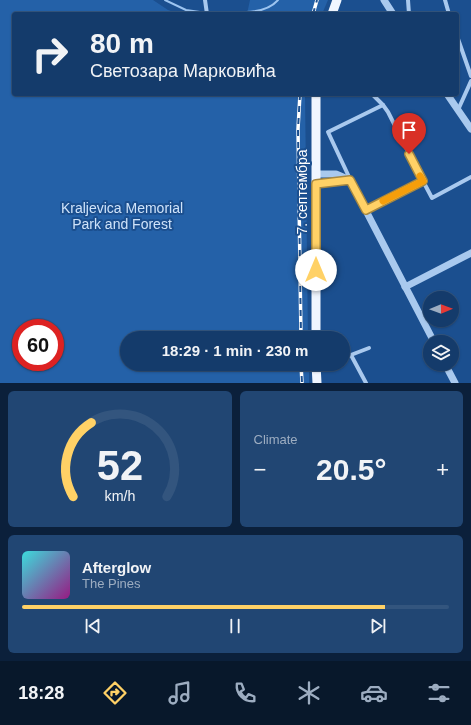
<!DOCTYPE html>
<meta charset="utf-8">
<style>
body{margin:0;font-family:Helvetica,sans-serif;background:#214673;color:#f1f3f6;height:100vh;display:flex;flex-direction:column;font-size:15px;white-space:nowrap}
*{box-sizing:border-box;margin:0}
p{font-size:13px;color:#9dadc1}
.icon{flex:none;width:22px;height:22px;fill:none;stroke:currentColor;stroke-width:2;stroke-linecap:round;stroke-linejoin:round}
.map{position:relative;height:383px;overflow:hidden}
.sheet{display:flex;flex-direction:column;gap:8px;padding:8px;background:#0b203b;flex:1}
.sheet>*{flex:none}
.banner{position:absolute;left:12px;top:12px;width:447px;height:84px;border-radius:4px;box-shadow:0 1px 3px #0004,0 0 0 1px #33557e;background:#143b6b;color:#f1f3f6;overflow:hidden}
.needle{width:26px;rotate:89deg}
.buttons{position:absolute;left:423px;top:291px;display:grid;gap:8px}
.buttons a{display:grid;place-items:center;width:36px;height:36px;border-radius:50%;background:#143b6b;box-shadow:0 1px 3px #0004,0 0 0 1px #33557e;font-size:20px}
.speed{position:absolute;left:12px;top:319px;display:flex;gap:8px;font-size:20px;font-weight:700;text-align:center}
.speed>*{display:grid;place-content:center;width:52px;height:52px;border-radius:50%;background:#143b6b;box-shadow:0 1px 3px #0004,0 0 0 1px #33557e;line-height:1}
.speed .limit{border:6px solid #d22;background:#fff;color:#111}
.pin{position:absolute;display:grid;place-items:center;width:34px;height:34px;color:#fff;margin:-41px -17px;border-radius:50% 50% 50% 0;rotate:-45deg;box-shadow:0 0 4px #0007}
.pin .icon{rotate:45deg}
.me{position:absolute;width:44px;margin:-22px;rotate:0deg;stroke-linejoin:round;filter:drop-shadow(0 0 3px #0008)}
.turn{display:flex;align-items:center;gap:14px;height:84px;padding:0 12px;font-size:18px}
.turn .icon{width:52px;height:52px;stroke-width:2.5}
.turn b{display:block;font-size:28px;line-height:34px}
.big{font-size:30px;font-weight:700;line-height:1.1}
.sheet .tile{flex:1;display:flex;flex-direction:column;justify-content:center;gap:6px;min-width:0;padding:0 14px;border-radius:6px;background:#214673}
.sheet .dial{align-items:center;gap:0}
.dial svg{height:104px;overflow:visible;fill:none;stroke:#33557e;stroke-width:7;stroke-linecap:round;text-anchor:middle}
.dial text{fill:#f1f3f6;stroke:none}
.song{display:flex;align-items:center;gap:12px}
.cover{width:48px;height:48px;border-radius:6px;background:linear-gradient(135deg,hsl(180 70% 55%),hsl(310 70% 35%))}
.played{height:4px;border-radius:2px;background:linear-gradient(90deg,#ffd166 85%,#33557e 85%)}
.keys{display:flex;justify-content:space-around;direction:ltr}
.heat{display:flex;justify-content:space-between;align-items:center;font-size:22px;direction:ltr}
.sheet .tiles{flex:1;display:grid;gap:8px;grid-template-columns:1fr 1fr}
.tile:last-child{grid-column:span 2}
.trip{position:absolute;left:120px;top:331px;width:230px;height:40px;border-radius:20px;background:#143b6b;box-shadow:0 1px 3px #0004,0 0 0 1px #33557e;font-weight:700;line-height:40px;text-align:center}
.tabs{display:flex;height:64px;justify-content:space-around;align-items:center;background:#08182b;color:#9dadc1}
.tabs .icon{width:28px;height:28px}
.tabs .selected{color:#ffd166}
.tabs b{font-size:18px;color:#f1f3f6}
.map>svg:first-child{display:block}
.green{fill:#2461a8;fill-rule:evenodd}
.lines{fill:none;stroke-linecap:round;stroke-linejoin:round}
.stream{stroke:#9cc4f0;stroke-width:2}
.minor{stroke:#a9c9ee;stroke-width:4}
.tertiary{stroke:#a9c9ee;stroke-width:7}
.primary{stroke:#f0f6ff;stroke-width:9}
.rail-casing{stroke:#fff;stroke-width:3.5}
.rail{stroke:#1b4f8f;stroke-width:2;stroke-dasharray:6;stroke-linecap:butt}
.route-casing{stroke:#a68842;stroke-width:10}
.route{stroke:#ffd166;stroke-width:7}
.slow{stroke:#f59e0b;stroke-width:7}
.labels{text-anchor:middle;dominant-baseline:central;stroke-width:4;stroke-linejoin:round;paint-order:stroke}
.street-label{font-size:14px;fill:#fff;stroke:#1b4f8f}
.park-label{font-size:14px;fill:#cfe3fa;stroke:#1b4f8f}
</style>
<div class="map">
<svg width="471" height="383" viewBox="0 0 471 383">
<rect width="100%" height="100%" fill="#1b4f8f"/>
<!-- green -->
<g class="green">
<path d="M0,0H153L168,10L180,14H14V94H305L308,338H127V364H309V383H0ZM21,328H55V362H21Z"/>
<path d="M250,0H328L322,14H247Z"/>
</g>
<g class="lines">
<!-- stream -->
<g class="stream">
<path d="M165,0L186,10L200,12"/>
<path d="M215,12C235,12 264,16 278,0"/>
</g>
<!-- minor -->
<g class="minor">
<path d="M205,0L207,14"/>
<path d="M408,0L409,14"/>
<path d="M445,0L449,14"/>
<path d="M457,36L471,76"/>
<path d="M458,110L471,81"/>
<path d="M350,179L328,132L383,105"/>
<path d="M423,181L432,198L471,177"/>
<path d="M366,210L423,181L388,112L383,105L372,94"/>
<path d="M351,355L366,383"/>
<path d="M343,358L369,348"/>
<path d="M317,368L327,364"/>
</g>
<!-- tertiary -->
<g class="tertiary">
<path d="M384,0L393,14"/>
<path d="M447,94L471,129"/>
<path d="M316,174H336L350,180L434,342"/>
<path d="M316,184L350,180"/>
<path d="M405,287L471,253"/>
<path d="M445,364L455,383"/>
</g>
<!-- primary -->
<g class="primary">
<path d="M332,14L337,0"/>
<path d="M316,94V338"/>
<path d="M316,364L317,383"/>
</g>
<defs>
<g id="rail">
<path d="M313,14L317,0"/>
<path d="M300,94L298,129L301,338"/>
<path d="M301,364L302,383"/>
</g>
</defs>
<!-- rail casing -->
<use href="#rail" class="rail-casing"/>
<!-- rail -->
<use href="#rail" class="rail"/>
</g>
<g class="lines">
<defs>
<path id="route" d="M316,270V184L350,180L366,210L423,181L409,154"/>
</defs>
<!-- route casing -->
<use href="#route" class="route-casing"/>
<!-- route -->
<use href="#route" class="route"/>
<!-- slow -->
<path class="slow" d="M383,201L423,181L420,176"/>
</g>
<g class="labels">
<!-- street labels -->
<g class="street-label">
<text transform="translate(302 192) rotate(-90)">7. септембра</text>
</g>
<!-- park labels -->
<g class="park-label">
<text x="122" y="208">Kraljevica Memorial<tspan x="122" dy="16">Park and Forest</tspan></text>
</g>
</g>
</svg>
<div class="buttons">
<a><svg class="needle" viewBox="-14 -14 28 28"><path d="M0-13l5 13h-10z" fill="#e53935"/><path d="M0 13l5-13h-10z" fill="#9dadc1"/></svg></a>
<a><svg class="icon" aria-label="layers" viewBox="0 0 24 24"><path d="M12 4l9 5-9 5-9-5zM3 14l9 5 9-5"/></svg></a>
</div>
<div class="speed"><div class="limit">60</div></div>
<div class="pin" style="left:409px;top:154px;background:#d93025"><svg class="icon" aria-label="arrive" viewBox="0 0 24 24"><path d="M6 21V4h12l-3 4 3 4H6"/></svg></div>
<svg class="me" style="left:316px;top:270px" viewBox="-20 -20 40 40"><circle r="19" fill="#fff"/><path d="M0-13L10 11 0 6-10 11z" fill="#ffd166"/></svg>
<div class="trip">18:29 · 1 min · 230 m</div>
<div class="banner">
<div class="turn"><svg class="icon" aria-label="right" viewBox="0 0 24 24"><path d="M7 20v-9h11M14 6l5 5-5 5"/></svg><div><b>80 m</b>Светозара Марковића</div></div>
</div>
</div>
<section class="sheet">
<div class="tiles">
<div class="tile dial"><svg viewBox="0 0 100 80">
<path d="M14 69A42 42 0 1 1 86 69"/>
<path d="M14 69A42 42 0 0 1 28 12" stroke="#ffd166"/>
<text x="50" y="56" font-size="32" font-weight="700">52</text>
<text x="50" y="72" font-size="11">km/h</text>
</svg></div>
<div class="tile"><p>Climate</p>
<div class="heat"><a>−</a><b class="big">20.5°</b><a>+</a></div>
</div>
<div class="tile">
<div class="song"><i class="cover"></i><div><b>Afterglow</b><p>The Pines</p></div></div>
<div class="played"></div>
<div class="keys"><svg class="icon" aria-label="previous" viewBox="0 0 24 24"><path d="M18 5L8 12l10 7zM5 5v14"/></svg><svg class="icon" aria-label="pause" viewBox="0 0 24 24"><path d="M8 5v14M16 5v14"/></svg><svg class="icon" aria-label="next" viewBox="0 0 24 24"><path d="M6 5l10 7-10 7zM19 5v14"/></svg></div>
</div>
</div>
</section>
<nav class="tabs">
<b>18:28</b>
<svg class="icon selected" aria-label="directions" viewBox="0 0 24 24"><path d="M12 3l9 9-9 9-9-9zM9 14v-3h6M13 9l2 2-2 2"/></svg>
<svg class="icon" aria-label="music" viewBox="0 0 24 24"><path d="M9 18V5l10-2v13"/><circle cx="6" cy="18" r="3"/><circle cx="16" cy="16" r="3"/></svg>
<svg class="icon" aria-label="phone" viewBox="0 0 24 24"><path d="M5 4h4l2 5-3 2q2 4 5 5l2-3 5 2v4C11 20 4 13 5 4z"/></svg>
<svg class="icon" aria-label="climate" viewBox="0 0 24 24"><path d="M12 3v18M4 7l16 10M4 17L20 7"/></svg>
<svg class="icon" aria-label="car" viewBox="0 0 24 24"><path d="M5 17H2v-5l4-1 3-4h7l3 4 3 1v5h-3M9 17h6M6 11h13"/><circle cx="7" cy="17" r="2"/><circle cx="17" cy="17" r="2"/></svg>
<svg class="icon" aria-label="filters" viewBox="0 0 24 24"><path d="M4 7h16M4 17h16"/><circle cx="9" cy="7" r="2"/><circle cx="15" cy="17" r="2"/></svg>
</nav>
